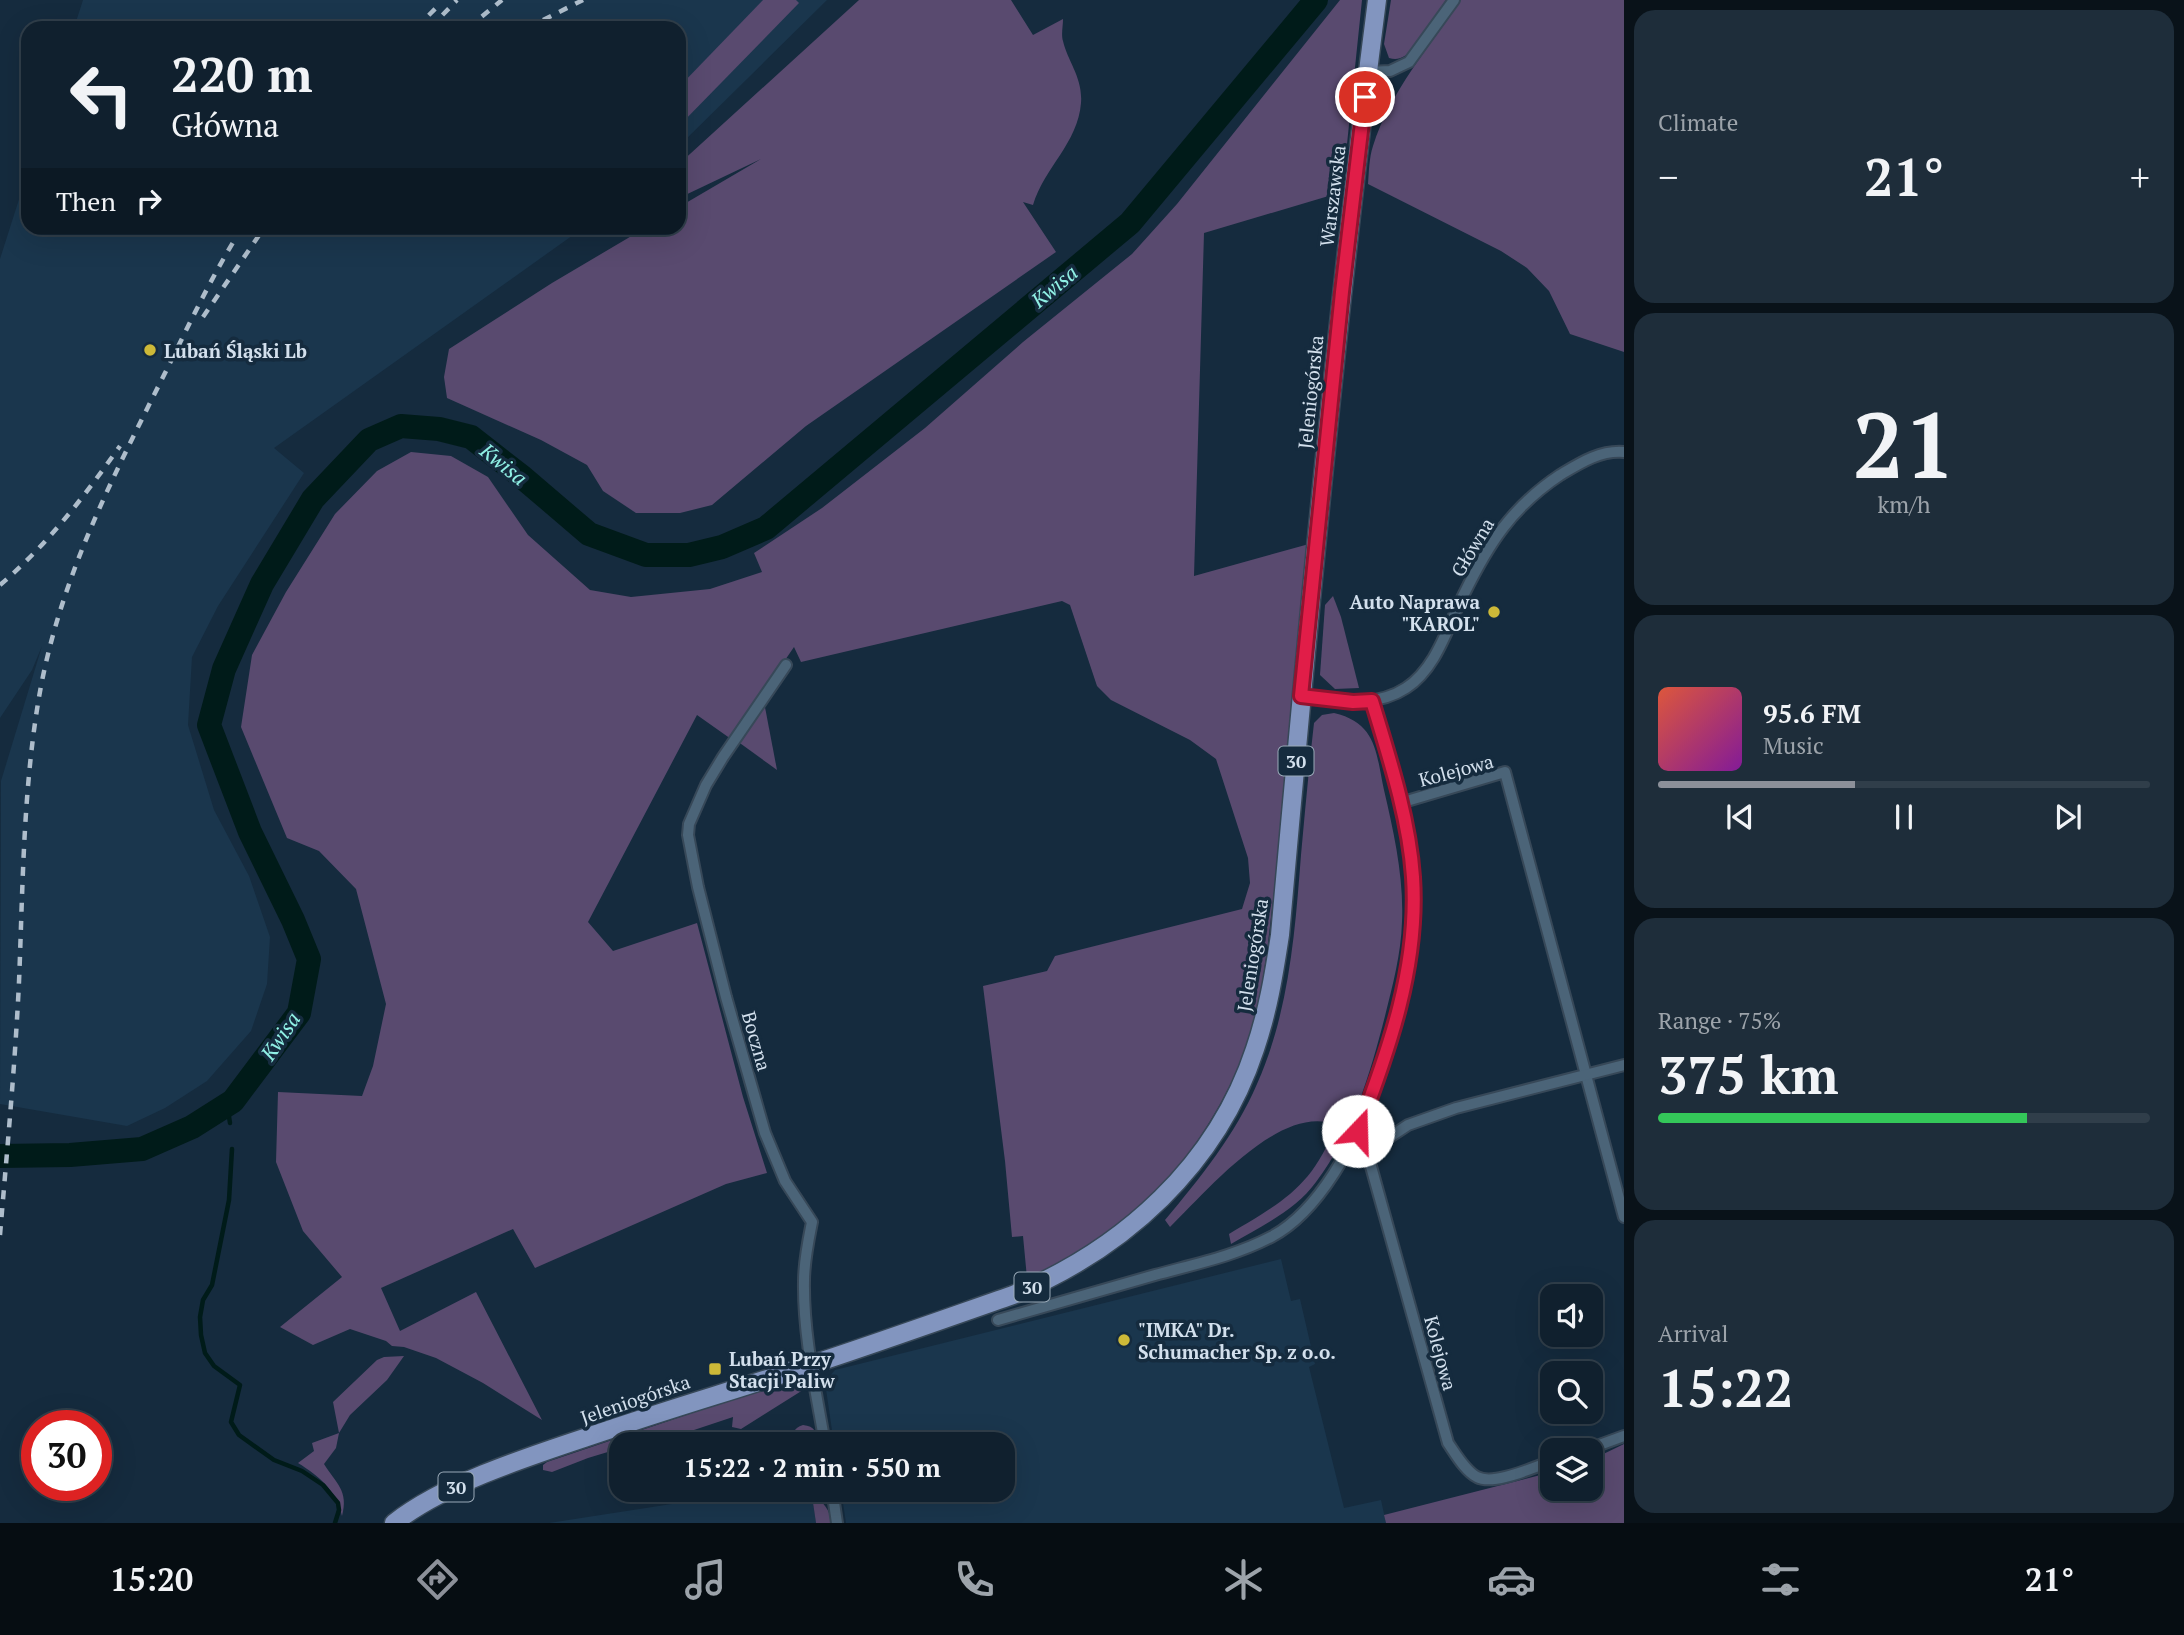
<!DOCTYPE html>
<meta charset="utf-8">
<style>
body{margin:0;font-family:"PT Serif",serif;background:#1e2d3a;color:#f1f3f6;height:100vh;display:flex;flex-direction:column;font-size:26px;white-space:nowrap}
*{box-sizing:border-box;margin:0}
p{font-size:23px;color:#9ca3aa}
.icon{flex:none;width:38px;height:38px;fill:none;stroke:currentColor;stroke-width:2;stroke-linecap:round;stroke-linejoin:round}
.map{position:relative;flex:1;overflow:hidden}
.details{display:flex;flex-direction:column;gap:10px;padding:10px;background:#091219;width:560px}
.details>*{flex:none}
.hud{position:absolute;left:21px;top:21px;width:665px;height:214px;border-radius:21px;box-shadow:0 7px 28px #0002,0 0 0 2px #303e4a;background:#10202e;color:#f1f3f6;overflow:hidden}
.controls{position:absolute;left:1540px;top:1284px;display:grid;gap:14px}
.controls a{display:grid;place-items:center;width:63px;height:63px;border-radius:14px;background:#10202e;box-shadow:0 7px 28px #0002,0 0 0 2px #303e4a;font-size:35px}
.speed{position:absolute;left:21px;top:1410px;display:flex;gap:14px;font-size:35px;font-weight:700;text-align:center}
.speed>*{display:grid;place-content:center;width:91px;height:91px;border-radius:50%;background:#10202e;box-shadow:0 7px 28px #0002,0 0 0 2px #303e4a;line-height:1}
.speed .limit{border:10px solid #d22;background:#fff;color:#111}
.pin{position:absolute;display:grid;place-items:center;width:60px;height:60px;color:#fff;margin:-30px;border:4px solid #fff;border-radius:50%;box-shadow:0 2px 7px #0007}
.me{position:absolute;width:77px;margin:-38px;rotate:21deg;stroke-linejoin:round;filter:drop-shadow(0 0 5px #0008)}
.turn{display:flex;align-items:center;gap:24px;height:147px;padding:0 35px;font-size:32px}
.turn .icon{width:91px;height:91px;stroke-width:2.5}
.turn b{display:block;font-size:49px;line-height:60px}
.then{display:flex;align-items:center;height:66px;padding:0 35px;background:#0003;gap:14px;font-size:26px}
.big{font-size:52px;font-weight:600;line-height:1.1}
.details .tile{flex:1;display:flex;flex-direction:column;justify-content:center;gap:10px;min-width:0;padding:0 24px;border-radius:21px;background:#1e2d3a}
.details .dial{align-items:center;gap:0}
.dial b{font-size:91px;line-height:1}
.song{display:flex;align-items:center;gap:21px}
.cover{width:84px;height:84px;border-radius:10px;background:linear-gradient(135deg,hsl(10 70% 55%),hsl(290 70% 35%))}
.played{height:7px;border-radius:4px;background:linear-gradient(90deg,#8c9099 40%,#303e4a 40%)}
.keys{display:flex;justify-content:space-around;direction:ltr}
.heat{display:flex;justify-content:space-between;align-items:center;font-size:38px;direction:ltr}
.charge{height:10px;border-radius:5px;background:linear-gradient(90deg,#34c759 75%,#303e4a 0)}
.trip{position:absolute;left:609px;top:1432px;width:406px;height:70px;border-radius:21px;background:#10202e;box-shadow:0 7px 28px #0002,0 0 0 2px #303e4a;font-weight:600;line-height:70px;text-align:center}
.menu{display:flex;height:112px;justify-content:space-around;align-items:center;background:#060d12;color:#9ca3aa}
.menu .icon{width:49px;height:49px}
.menu .active{color:#8c9099}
.menu b{font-size:32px;color:#f1f3f6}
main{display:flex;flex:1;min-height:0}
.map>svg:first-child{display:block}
.built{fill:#1a364d}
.green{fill:#594a6f}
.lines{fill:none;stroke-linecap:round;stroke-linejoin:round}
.stream{stroke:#001b19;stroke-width:4.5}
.river{stroke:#001b19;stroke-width:24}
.minor-casing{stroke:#374858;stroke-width:14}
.primary-casing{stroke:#374858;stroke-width:21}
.minor{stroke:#4b6478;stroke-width:10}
.primary{stroke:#8295bf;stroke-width:18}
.rail{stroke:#aebdcb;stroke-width:4.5;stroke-dasharray:9 9;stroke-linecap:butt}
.route-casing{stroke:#92132f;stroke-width:18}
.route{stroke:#e11d48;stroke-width:12}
.poi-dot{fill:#cdb938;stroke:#152b3e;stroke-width:2.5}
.labels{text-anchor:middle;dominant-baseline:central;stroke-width:7;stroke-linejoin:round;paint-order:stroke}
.shield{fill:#152b3e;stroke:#9aaab8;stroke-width:2}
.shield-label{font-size:18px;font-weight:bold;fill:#d3e0ed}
.street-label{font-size:19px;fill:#d3e0ed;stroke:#152b3e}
.poi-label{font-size:19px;font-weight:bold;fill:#d3e0ed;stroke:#152b3e;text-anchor:start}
.water-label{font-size:21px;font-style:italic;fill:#90f0e5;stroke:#152b3e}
</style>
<main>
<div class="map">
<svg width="1624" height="1523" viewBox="0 0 1624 1523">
<rect width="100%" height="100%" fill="#152b3e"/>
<!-- built -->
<g class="built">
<path d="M83,0H827L679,146V28H74Z"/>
<path d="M28,171V228H583L274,448L304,473L218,606L192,657L188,725L214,810L249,876L270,937L267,984L251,1031L207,1081L165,1108L127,1126L0,1104L1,781L42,646L32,670L0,718V259Z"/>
<path d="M1281,1259L1291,1301L1300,1299L1315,1364L1309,1367L1344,1508L1381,1500L1386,1523H846L841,1489H1003V1444H834L826,1389L828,1378L835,1370Z"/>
<path d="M736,1489H811L816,1523H549L717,1497Z"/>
</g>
<!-- green -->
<g class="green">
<path d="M763,0H796L799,3L679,126V87Z"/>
<path d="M859,0H1011L1033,35L1063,19C1063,26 1061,35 1063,41C1068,62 1083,78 1081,103C1078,143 1044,168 1033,205L1023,202L1056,252L806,426L712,505L680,513H636L603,491L587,465L541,440L447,398L444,377L449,349L552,283L645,228H679V207L761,159L679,198V164Z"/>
<path d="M1340,0H1362L1342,192L1204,233L1194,576L1309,544C1300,637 1291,731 1282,824C1277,866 1272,909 1267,951C1263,975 1261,1000 1254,1024C1230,1108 1165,1200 1091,1247C1071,1259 1050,1269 1030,1279L1027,1278L1023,1236L1012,1237L1005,1161L983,986L1047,971L1055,956L1242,909L1250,883L1248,858L1216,759L1190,740L1111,700L1097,686L1070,605L1062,601L801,662L794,647L731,739L697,715L588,922L613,951L697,923L743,1097L767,1173L726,1184L535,1268L513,1229L381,1288L400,1331L476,1292L542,1420L483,1383L436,1358L404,1347L392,1346L386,1341L350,1329L313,1345L280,1327L342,1277L303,1231L276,1162L278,1092L362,1096L373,1066L386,1004L356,889L319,851L287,838L241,727L252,655L286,592L335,514L377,471L411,452L451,456L488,477L528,535L590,590L631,597L710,589L762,572L754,553L822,508L925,428L1023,342L1132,254L1177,204Z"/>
<path d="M1391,0H1446L1412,50C1404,57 1399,61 1389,58L1384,44Z"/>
<path d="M1461,0H1624V352L1570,334L1549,291L1527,268L1501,251L1368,184C1369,172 1369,158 1373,146C1390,92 1430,46 1461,0Z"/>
<path d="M1333,596L1341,617L1359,688L1335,689L1320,675L1325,605Z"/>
<path d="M764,702L777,770L737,741Z"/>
<path d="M1334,713C1377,723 1376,753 1384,790C1394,833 1404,878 1402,922C1401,954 1393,984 1385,1016C1370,1074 1353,1133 1316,1182C1296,1210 1260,1227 1231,1244L1229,1234C1284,1201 1312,1187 1336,1125C1281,1102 1206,1192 1170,1227L1165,1220C1201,1177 1235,1135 1257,1084C1289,1012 1295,933 1301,855C1305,811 1309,767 1314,723L1322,715Z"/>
<path d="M404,1356L387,1380L350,1415L339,1433L336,1448L324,1464C336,1483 349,1491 342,1516C336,1490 320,1477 298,1463L314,1451L312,1443L339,1433L333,1402L377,1360L384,1357Z"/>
<path d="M784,1382L785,1386L796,1383L803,1390L741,1429L732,1427L733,1417L694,1430L689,1441L665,1444H621V1448L588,1458L552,1472L543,1470V1465L547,1462Z"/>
<path d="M803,1425C815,1426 817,1433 819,1444H793C791,1435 793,1428 803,1425Z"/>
<path d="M1624,1444V1523H1386L1384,1515L1552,1472V1489H1591V1460Z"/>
<path d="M812,1496C825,1502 829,1510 832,1523H816Z"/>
</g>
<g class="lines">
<!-- stream -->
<g class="stream">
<path d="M227,1104L230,1123"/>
<path d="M232,1149L229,1200L212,1285L203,1300L200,1317L201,1335L205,1353L214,1366L240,1385L231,1422L239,1435L274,1460L302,1471L323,1485L338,1503L339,1510L335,1523"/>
</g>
<!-- river -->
<path class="river" d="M0,1156L70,1155L142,1149L192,1127L233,1101L299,1013L309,959L293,920L250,832L209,725L224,669L262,584L313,499L369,440L401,426L439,429L471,437L521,476L589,534L646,555H689L722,547L766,528L1130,223L1316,0"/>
<defs>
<g id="minor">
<path d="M1368,72L1390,71L1409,62L1454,0"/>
<path d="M786,665L723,757L706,785L689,824L688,835L698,887L726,997L765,1133L785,1181L812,1222C808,1242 804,1261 804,1281C803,1335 816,1391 825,1444"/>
<path d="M1301,697C1336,700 1374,709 1406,688C1437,668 1448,625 1464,594C1489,543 1512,507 1560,475C1580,463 1600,450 1624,452"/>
<path d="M1400,803L1505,772L1624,1217"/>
<path d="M1350,1146L1367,1152L1408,1125L1456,1108L1624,1065"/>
<path d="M1367,1152L1448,1443C1455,1453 1465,1471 1477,1477C1494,1486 1534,1467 1552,1461"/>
<path d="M998,1320C1050,1305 1103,1290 1155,1275C1195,1264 1235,1256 1271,1237C1364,1188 1421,975 1413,876C1408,817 1389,757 1372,701"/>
<path d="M1583,1451L1624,1436"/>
<path d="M832,1489L837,1523"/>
</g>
<path id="primary" d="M394,1523C452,1478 547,1451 617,1427C682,1405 748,1386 813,1364C880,1342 947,1318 1013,1295C1124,1249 1217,1165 1255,1049C1268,1011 1274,974 1280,935C1308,623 1337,311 1377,0"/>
</defs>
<!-- minor casing -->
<use href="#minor" class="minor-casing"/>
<!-- primary casing -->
<use href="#primary" class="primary-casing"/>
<!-- minor -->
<use href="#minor" class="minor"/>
<!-- primary -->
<use href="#primary" class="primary"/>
<!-- rail -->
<g class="rail">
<path d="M416,28L436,8"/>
<path d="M430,28L457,0"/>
<path d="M468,28L502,0"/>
<path d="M527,28L583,0"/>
<path d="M203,317L264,228"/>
<path d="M0,585C47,545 84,497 120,446"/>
<path d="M0,1235C7,1151 15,1066 19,982C23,884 23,783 41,686C63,573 112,479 163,377C188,327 212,275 242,228"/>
</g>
</g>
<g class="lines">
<defs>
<path id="route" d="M1358,1131C1389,1050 1419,965 1413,877C1409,818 1389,757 1372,701L1353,702L1301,696L1342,292L1365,97"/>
</defs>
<!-- route casing -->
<use href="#route" class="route-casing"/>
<!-- route -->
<use href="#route" class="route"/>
</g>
<!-- markers -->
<g class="poi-dot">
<circle cx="150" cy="350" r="7"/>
<circle cx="1494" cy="612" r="7"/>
<circle cx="1124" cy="1340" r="7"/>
<rect x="708" y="1362" width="14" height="14" rx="3.5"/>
</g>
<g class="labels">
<!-- shield labels -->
<g class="shield">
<rect x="1278.5" y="746.5" width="35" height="29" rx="5"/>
<rect x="1014.5" y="1272.5" width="35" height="29" rx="5"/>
<rect x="438.5" y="1472.5" width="35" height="29" rx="5"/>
</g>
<g class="shield-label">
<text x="1296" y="761">30</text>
<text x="1032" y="1287">30</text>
<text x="456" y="1487">30</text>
</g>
<!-- street labels -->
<g class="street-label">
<text transform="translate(1332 196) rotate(-83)">Warszawska</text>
<text transform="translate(1310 392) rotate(-84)">Jeleniogórska</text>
<text transform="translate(1472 547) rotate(-59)">Główna</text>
<text transform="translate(1456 770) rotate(-15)">Kolejowa</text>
<text transform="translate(1252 955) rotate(-81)">Jeleniogórska</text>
<text transform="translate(757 1041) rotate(74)">Boczna</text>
<text transform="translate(1441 1353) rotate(75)">Kolejowa</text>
<text transform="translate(635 1399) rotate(-19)">Jeleniogórska</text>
</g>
<!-- poi labels -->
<g class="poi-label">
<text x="164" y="350">Lubań Śląski Lb</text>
<text x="1480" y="601" text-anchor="end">Auto Naprawa<tspan x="1480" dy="22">"KAROL"</tspan></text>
<text x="1138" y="1329">"IMKA" Dr.<tspan x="1138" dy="22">Schumacher Sp. z o.o.</tspan></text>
<text x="729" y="1358">Lubań Przy<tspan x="729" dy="22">Stacji Paliw</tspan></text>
</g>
<!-- water labels -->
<g class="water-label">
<text transform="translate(1054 286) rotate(-40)">Kwisa</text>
<text transform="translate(504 464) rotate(39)">Kwisa</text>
<text transform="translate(280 1036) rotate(-56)">Kwisa</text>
</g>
</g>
</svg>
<div class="controls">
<a><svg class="icon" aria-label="sound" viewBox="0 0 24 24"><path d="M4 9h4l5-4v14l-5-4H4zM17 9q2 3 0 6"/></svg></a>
<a><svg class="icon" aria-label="search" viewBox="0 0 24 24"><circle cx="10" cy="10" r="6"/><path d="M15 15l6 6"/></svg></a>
<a><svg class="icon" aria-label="layers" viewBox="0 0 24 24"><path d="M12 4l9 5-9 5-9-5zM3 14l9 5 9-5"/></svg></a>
</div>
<div class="speed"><div class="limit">30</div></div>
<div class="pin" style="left:1365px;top:97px;background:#d93025"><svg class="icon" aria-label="arrive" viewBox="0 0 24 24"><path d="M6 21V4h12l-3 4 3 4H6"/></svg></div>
<svg class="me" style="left:1358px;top:1131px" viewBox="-20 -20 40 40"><circle r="19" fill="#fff"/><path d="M0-13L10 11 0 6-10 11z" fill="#e11d48"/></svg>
<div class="trip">15:22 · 2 min · 550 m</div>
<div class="hud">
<div class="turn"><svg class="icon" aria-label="left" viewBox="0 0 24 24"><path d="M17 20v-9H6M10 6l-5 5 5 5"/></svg><div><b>220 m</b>Główna</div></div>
<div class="then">Then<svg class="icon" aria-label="right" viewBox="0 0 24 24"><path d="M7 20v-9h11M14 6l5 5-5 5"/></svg></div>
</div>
</div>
<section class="details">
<div class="tile"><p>Climate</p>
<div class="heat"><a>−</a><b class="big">21°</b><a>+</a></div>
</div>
<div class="tile dial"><b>21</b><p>km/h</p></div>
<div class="tile">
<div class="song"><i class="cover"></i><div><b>95.6 FM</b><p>Music</p></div></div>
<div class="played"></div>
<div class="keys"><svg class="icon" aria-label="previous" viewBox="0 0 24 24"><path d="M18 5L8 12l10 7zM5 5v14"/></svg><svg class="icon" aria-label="pause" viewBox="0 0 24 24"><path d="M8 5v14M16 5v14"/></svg><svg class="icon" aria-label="next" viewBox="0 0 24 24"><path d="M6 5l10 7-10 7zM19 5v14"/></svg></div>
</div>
<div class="tile"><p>Range · 75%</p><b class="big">375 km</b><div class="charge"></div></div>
<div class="tile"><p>Arrival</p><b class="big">15:22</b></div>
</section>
</main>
<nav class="menu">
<b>15:20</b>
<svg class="icon active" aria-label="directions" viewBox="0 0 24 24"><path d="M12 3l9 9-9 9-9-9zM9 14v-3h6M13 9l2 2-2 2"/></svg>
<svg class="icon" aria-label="music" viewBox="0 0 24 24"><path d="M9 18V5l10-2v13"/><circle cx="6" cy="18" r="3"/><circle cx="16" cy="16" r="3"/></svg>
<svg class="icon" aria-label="phone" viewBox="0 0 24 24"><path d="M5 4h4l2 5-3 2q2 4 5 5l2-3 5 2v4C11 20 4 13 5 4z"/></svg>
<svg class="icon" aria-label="climate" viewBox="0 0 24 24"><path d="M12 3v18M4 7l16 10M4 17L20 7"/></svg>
<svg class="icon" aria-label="car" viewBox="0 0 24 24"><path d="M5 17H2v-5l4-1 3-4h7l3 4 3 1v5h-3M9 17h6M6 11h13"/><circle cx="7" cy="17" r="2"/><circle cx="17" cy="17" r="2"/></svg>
<svg class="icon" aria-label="filters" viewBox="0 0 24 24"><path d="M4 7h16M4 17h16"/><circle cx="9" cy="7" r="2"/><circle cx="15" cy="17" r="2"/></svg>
<b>21°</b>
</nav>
